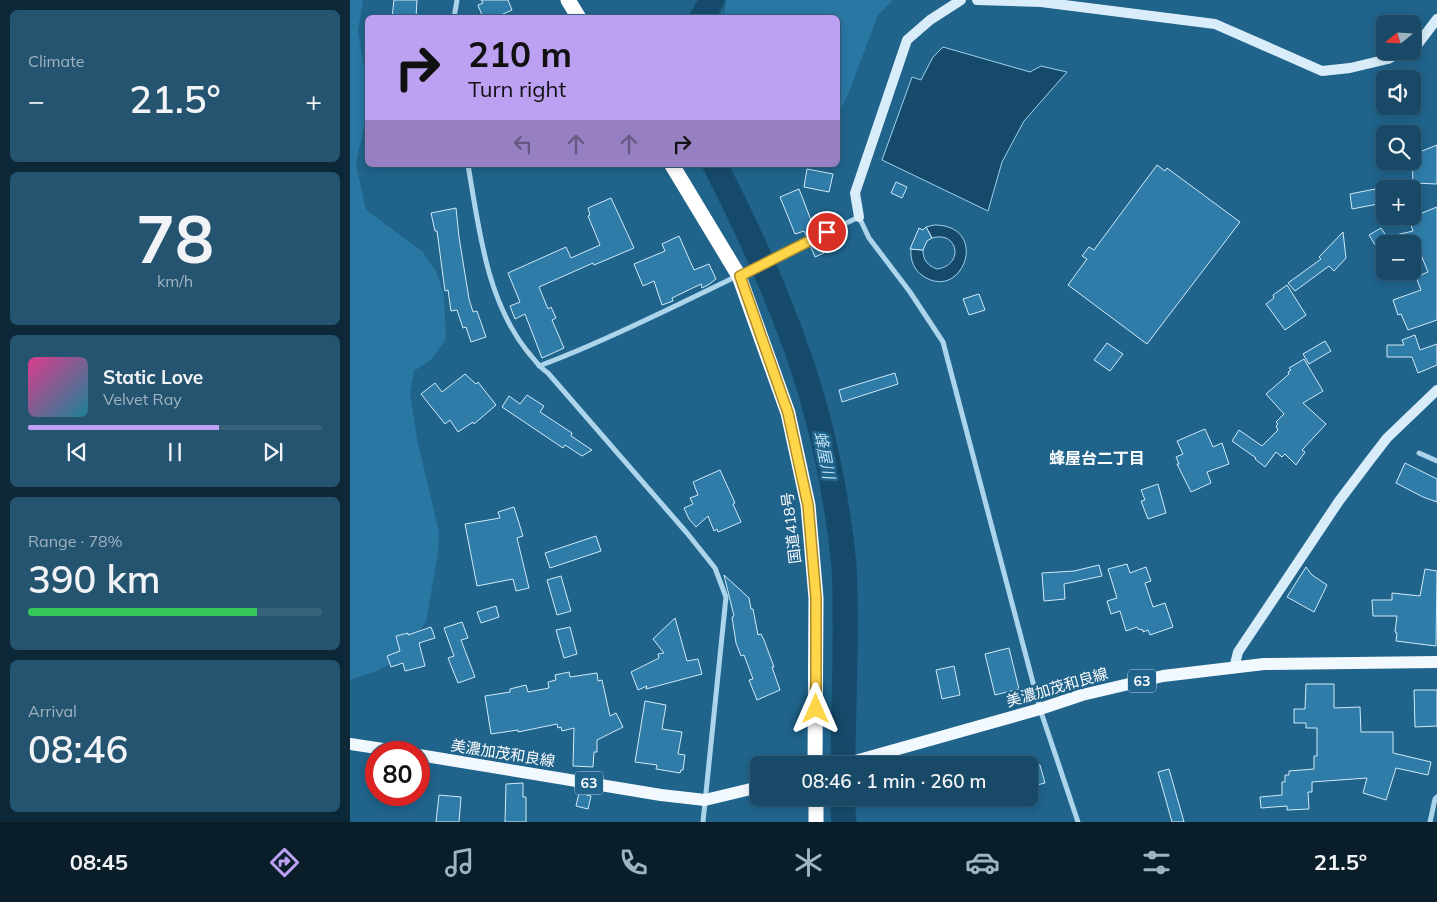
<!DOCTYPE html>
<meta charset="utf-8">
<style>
body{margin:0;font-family:Mulish,"Noto Sans JP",sans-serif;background:#255471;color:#f1f3f6;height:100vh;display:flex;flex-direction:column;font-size:19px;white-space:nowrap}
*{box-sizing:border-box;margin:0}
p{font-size:16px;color:#9fb3c0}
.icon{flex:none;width:28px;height:28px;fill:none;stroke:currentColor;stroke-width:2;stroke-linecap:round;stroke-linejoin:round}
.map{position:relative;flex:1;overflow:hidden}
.side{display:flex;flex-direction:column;gap:10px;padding:10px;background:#0d2939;width:350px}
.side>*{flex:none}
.banner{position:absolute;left:15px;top:15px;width:475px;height:152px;border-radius:8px;box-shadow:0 2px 8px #0003,0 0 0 1px #36627c;background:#bca0f2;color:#111;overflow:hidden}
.needle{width:32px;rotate:252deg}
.controls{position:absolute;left:1026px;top:15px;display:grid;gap:10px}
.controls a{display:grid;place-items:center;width:45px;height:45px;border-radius:8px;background:#184a68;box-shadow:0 2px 8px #0003,0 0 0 1px #36627c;font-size:25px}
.speed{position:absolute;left:15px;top:741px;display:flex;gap:10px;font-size:25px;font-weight:700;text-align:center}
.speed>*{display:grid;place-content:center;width:65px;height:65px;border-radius:50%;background:#184a68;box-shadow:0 2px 8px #0003,0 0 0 1px #36627c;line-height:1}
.speed .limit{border:8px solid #d22;background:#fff;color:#111}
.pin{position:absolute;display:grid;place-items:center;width:42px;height:42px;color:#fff;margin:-21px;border:2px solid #fff;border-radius:50%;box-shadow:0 1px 5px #0007}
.me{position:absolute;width:55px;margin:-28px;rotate:0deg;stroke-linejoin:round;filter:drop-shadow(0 0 4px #0008)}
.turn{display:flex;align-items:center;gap:18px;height:105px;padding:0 20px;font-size:22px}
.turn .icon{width:65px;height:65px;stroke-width:2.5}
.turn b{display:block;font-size:35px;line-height:42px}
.lanes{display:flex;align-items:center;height:48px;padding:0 20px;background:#0003;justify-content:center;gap:25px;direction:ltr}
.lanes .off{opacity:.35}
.big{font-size:38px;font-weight:600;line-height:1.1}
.side .tile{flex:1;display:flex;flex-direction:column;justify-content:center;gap:8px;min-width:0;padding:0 18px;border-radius:8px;background:#255471}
.side .dial{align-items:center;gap:0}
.dial b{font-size:65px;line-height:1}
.song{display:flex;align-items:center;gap:15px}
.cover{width:60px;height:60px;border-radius:8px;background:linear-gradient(135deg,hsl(330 70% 55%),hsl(190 70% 35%))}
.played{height:5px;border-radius:2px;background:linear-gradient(90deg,#bca0f2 65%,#36627c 65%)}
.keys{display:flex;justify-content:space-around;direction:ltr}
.heat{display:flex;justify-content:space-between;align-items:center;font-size:28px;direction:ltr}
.charge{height:8px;border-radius:4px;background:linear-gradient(90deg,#34c759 78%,#36627c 0)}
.trip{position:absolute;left:400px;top:756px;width:288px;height:50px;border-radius:8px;background:#184a68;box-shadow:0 2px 8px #0003,0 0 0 1px #36627c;font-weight:600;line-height:50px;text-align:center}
.tabs{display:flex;height:80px;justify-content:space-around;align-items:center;background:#0a1e2a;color:#9fb3c0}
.tabs .icon{width:35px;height:35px}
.tabs .active{color:#bca0f2}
.tabs b{font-size:22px;color:#f1f3f6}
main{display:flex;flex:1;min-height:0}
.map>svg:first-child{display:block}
.green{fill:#2977a3}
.water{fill:#164a6a;stroke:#a0d2ed}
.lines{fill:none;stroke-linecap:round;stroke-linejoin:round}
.river{stroke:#164a6a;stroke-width:25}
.building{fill:#2f7ca9;stroke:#d1eaf8}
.street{stroke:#acd5eb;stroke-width:5}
.secondary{stroke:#d8ecf9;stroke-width:10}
.primary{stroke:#f1f9fe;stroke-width:12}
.highway{stroke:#fff;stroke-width:15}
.route-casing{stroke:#a68a30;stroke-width:12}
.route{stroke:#ffd54a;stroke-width:9}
.labels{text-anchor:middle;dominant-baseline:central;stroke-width:5;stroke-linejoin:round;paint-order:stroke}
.shield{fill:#20638b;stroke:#bcd0dc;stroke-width:1}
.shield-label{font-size:14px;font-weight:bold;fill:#fff}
.street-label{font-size:15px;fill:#fff;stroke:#20638b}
.water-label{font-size:16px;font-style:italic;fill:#b8def3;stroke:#20638b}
.neighbourhood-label{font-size:16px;font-weight:bold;fill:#fff;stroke:#20638b}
</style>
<main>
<section class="side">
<div class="tile"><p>Climate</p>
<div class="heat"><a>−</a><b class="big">21.5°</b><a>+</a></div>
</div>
<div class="tile dial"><b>78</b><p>km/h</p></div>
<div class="tile">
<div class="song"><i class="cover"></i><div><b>Static Love</b><p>Velvet Ray</p></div></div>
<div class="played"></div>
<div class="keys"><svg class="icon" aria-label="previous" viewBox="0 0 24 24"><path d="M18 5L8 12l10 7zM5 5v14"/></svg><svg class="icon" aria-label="pause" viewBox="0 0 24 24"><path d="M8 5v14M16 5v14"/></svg><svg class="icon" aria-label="next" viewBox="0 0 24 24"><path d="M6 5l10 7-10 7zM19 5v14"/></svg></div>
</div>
<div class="tile"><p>Range · 78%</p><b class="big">390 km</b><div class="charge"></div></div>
<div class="tile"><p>Arrival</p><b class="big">08:46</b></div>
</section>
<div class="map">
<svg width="1087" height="822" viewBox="0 0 1087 822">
<rect width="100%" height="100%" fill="#20638b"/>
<!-- green -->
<g class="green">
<path d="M0,0H13L8,31L17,85L18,108L6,164L16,210L73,252L87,273L94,295L96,339L82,359L64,371L60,393L67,439L89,532L88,553L76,622L49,659L27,671L0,680Z"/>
<path d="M376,0H543L528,15L499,92L488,115V18L374,17Z"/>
</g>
<!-- water -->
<g class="water">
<path d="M593,47L680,72L691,66L717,72L674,121L652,162L638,211L532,160L562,77L571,80L583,57Z"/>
<path d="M584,225C641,225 613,303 573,276C564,270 560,260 561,249L573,250C573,260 578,266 587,269C615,265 608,230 582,238L576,227Z"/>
</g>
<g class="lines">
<!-- river -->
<g class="river">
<path d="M352,18L362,0"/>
<path d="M365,165C397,227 428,295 451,362C473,427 487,497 494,565C495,580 495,595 495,610C496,662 493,713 493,765"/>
<path d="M492,798L494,822"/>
</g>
</g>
<!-- building -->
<g class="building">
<path d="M44,0H67L66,18H42Z"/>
<path d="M131,0H158L162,10L144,18H133L128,5L133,3Z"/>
<path d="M1087,145V184L1063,183L1062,154H1066V151H1072Z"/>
<path d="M807,165L815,171L817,168L890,222L797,344L718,285L737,259L732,256L739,247L744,250Z"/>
<path d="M457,169L483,174L479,192L454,187Z"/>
<path d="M546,182L557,187L552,198L541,193Z"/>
<path d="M449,189L466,233L457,237L454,231L445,234L430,197Z"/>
<path d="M1025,189L1028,204L1002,209L1000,194Z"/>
<path d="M261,198L284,248L244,265L243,263L189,287L198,309L201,307L206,318L202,320L214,348L192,358L175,314L165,319L160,306L170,302L158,273L216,247L221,258L250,245L238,216L240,215L238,208Z"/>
<path d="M1087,207V320L1058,330L1051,314L1048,315L1043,300L1071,290L1066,277L1078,272L1069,250L1062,252V244H1035V261L1019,235L1031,228L1037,237L1063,231L1060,222L1064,221L1062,217Z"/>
<path d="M106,208L109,237L119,299L123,312L127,311L136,337L121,342L116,327L113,328L107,310L101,311L98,290L95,291L87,231H85L81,213Z"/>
<path d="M576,227L582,238L577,241L573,250L560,249L569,228L573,230Z"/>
<path d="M993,232L996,258L984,271L979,266L945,291L938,283L971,259L969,257Z"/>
<path d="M329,236L344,270L359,264L366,279L358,285L352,288L351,284L322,298L323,301L312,305L304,281L293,286L284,264L315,251L312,244Z"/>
<path d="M469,241L474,253L465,257L460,245Z"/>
<path d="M937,285L956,315L935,330L916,304L924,298L923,295Z"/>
<path d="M629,294L635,310L619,315L613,299Z"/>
<path d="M1065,335L1070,350L1087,344V365L1068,373L1062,357H1037V345H1054L1052,340Z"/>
<path d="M975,341L981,351L959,364L953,354Z"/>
<path d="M757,343L773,354L760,371L744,360Z"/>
<path d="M954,359L973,391L953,403L976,424L952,450L955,452L946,465L935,454L932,457L926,452L915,467L905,459L906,458L882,441L889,430L912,446L928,430L926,426L928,424L926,422L934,414L916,394L939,374L938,372L941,370L939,368Z"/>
<path d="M545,373L548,384L492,402L489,390Z"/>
<path d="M115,374L126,384L128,382L146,405L124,424L123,422L108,432L100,420L95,424L71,394L85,383L92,392Z"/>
<path d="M177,395L194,406L190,412L222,433L221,436L242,450L232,456L215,445L213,448L152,407L159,396L170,404Z"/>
<path d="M855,429L863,447L872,443L879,464L857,472L861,483L841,492L827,464H829L826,457L833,454L827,441Z"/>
<path d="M1055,463L1087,479V502L1073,497L1046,483Z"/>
<path d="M370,470L385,503L383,504L391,522L368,532L367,529L364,531L358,516L346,527L339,519L334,508L343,504L340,498L348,495L343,482Z"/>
<path d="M808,484L816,513L798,519L791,501L795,500L791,490Z"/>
<path d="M164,507L173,536L167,538L179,588L166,591L163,579L127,586L115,524L150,518L148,512Z"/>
<path d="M246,536L251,551L200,568L195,553Z"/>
<path d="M777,564L780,573L796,567L801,581L795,583L803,607L815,603L823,627L800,635L798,630L793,632V630L788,629L787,627L776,631L770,611L761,614L757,601L767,598L758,569Z"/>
<path d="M749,565L752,576L714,584L715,599L694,601L692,573L724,571Z"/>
<path d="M956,567L962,575L977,585L964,612L937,597Z"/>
<path d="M1075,569L1087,571L1086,646L1046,641L1047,633L1045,632L1047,616H1023L1022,600H1042V593L1070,596Z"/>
<path d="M374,575L399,598L401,609H403L408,635L411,634L414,640L424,667H422L430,690L407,700L399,680L403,679L394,655L391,656L386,643L382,617L384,616Z"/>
<path d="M211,576L221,611L207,615L197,580Z"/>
<path d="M146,606L149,617L131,623L127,612Z"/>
<path d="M325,618L337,661L348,659L352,674L296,689L297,686L288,690L281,672L309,658L308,654L314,653L303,639Z"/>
<path d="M112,622L118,638L111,640L125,677L108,683L98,658L104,656L94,628Z"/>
<path d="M81,627L85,638L69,643L75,666L55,671L53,663L41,667L37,656L50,651L46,636L58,633V635Z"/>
<path d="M220,627L227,654L214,658L206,630Z"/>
<path d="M659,648L669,689L645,695L635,654Z"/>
<path d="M604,666L610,695L592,699L586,670Z"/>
<path d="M219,672L220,677L247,673L248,681L252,680L260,716L266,713L273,727L247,740V752H244L243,767L223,766L224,728L212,731L211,727L208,728L207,724L168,732V730L141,734L135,696L160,692V689L176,685L178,692L199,688L198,682L206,680L205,675Z"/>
<path d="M956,684H984V708L1010,707L1011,732H1043V753L1081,762L1078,775L1046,768L1036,800L1013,793L1017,778L962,782V792H958L959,809L937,810V806L911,808L910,797L932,795V782H935V775H939V771L964,769V756H967V728H956V723H944V709H955Z"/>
<path d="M1064,690H1087V726L1065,727Z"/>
<path d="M295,701L316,705L312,729L332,732L328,754L335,755L333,770H331L330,773L306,769L307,765L285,762Z"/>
<path d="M690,765L695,783L679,787V768Z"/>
<path d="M819,769L834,822H822L808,772Z"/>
<path d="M173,783V797H176V822H155L156,784Z"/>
<path d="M229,793L241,796L238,809L226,806Z"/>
<path d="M89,795L111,797L109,822H86Z"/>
</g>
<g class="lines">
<!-- street -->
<g class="street">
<path d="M104,18L107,0"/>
<path d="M118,165C129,228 136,299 177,351C184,359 189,367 198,373L337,533L365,568L376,597L353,822"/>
<path d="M189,366C227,352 264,335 300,318C370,285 439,250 509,217L519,238L560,292L593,342L690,709L728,822"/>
<path d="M1069,453L1087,461"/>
<path d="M1080,822L1085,799L1087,797"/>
</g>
<!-- secondary -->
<g class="secondary">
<path d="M627,0L691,2L865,24L972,71L1000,68L1038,59L1054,51"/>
<path d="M1062,47L1068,44L1087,19"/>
<path d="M509,217L505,193L557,40L580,20L611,0"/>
<path d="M884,668L888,652L989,501L1017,464L1037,438L1087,390"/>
</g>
<!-- primary -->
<g class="primary">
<path d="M0,744L53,752"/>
<path d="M69,755L311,795L355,800L409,787"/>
<path d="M491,765L690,709L732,695L813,676L914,664L1087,662"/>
</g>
<!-- highway -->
<g class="highway">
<path d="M218,0L229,18"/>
<path d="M322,165L389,276L438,413L458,505L466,598L465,765"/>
<path d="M466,798V822"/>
</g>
</g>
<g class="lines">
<defs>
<path id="route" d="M466,709V598L458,505L438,413L390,276L477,232"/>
</defs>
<!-- route casing -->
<use href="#route" class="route-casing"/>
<!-- route -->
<use href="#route" class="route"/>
</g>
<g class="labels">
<!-- shield labels -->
<g class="shield">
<rect x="778" y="669.5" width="28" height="23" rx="4"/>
<rect x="225" y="771.5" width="28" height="23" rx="4"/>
</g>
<g class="shield-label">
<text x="792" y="681">63</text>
<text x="239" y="783">63</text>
</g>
<!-- street labels -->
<g class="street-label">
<text transform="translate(441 528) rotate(-97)">国道418号</text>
<text transform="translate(707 687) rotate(-16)">美濃加茂和良線</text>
<text transform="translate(153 753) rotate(9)">美濃加茂和良線</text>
</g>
<!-- water labels -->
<g class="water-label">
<text transform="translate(475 455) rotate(79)">蜂屋川</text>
</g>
<!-- neighbourhood labels -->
<g class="neighbourhood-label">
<text x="747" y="458">蜂屋台二丁目</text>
</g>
</g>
</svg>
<div class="controls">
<a><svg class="needle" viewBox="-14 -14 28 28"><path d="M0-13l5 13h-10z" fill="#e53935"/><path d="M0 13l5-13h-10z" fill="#9fb3c0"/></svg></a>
<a><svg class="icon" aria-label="sound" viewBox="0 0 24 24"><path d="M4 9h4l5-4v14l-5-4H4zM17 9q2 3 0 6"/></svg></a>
<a><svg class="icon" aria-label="search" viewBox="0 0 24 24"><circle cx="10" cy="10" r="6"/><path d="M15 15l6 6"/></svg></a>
<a>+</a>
<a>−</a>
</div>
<div class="speed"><div class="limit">80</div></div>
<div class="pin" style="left:477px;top:232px;background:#d93025"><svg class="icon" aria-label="arrive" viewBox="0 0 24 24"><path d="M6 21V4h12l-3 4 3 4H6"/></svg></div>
<svg class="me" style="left:466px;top:709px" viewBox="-20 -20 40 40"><path d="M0-17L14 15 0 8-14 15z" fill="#ffd54a" stroke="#fff" stroke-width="4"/></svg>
<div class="trip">08:46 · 1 min · 260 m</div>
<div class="banner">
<div class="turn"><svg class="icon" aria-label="right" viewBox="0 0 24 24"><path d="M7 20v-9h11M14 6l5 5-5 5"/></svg><div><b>210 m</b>Turn right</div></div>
<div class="lanes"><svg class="icon off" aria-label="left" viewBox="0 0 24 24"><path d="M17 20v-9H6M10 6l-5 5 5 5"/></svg><svg class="icon off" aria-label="ahead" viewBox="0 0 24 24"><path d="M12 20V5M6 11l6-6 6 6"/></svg><svg class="icon off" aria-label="ahead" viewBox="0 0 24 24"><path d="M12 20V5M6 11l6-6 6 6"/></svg><svg class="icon" aria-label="right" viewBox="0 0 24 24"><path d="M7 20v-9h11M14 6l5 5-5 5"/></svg></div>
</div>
</div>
</main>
<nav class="tabs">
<b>08:45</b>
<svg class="icon active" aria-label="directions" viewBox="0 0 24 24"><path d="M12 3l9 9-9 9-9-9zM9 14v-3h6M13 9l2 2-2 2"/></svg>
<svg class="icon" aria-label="music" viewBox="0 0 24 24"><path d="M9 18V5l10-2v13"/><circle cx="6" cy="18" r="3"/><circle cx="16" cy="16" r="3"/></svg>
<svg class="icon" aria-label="phone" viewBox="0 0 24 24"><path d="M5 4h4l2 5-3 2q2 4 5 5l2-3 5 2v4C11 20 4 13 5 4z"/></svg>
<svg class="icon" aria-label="climate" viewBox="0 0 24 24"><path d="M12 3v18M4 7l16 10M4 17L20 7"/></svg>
<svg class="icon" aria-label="car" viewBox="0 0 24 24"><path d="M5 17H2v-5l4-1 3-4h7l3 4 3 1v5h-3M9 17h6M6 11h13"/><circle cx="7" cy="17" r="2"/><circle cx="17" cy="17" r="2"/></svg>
<svg class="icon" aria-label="filters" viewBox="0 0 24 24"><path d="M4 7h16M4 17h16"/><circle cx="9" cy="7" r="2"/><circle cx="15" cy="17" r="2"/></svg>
<b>21.5°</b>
</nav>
